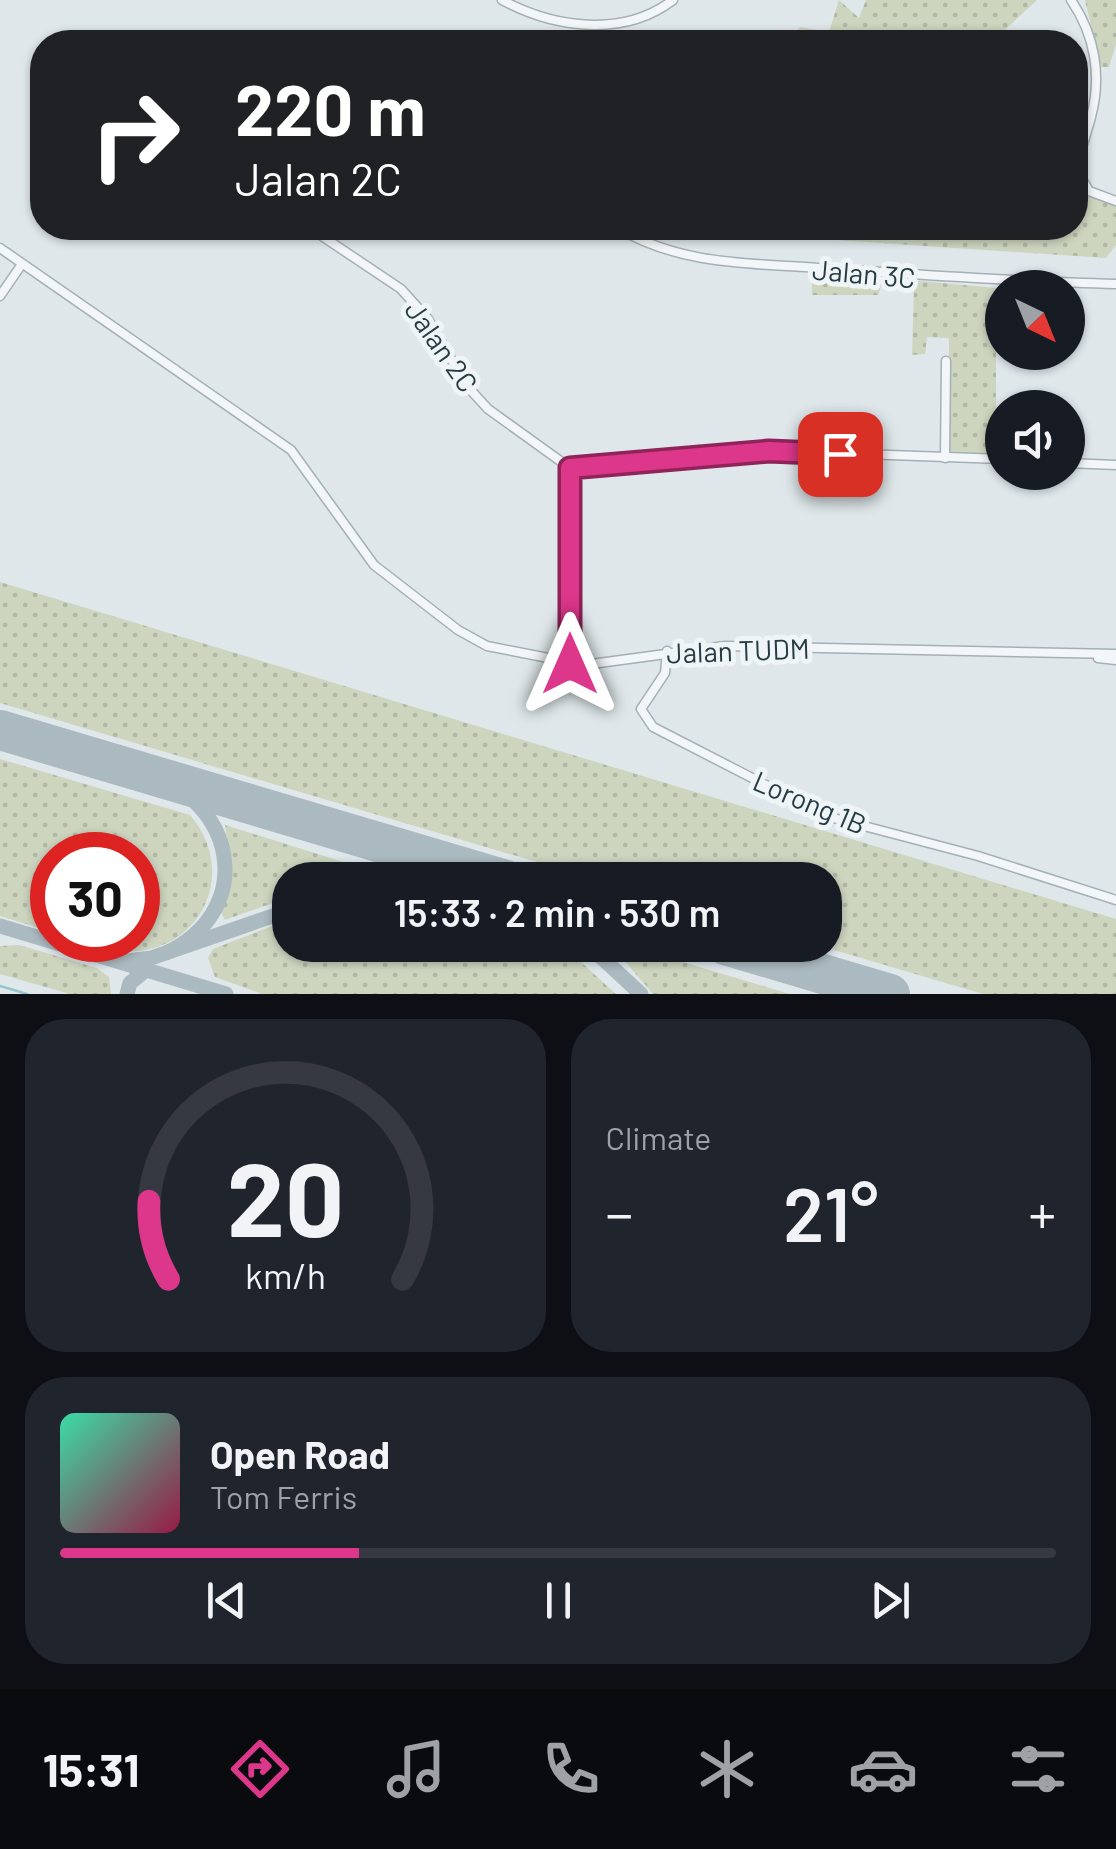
<!DOCTYPE html>
<meta charset="utf-8">
<style>
body{margin:0;font-family:Barlow,sans-serif;background:#20242c;color:#f1f3f6;height:100vh;display:flex;flex-direction:column;font-size:38px;white-space:nowrap}
*{box-sizing:border-box;margin:0}
p{font-size:32px;color:#9ea1a6}
.icon{flex:none;width:55px;height:55px;fill:none;stroke:currentColor;stroke-width:2;stroke-linecap:round;stroke-linejoin:round}
.map{position:relative;height:994px;overflow:hidden}
.drawer{display:flex;flex-direction:column;gap:25px;padding:25px;background:#0d0f14;flex:1}
.drawer>*{flex:none}
.guide{position:absolute;left:30px;top:30px;width:1058px;height:210px;border-radius:40px;box-shadow:0 2px 8px #0004;background:#202124;color:#fff;overflow:hidden}
.needle{width:65px;rotate:137deg}
.fabs{position:absolute;left:985px;top:270px;display:grid;gap:20px}
.fabs a{display:grid;place-items:center;width:100px;height:100px;border-radius:50%;background:#171b24;box-shadow:0 2px 8px #0004;font-size:50px}
.speed{position:absolute;left:30px;top:832px;display:flex;gap:20px;font-size:50px;font-weight:700;text-align:center}
.speed>*{display:grid;place-content:center;width:130px;height:130px;border-radius:50%;background:#171b24;box-shadow:0 2px 8px #0004;line-height:1}
.speed .limit{border:15px solid #d22;background:#fff;color:#111}
.pin{position:absolute;display:grid;place-items:center;width:85px;height:85px;color:#fff;margin:-42px;border-radius:20px;box-shadow:0 5px 15px #0006}
.me{position:absolute;width:110px;margin:-55px;rotate:0deg;stroke-linejoin:round;filter:drop-shadow(0 0 8px #0008)}
.turn{display:flex;align-items:center;gap:35px;height:210px;padding:0 40px;font-size:45px}
.turn .icon{width:130px;height:130px;stroke-width:2.5}
.turn b{display:block;font-size:70px;line-height:85px}
.big{font-size:75px;font-weight:600;line-height:1.1}
.drawer .tile{flex:1;display:flex;flex-direction:column;justify-content:center;gap:15px;min-width:0;padding:0 35px;border-radius:40px;background:#20242c}
.drawer .dial{align-items:center;gap:0}
.dial svg{height:260px;overflow:visible;fill:none;stroke:#363941;stroke-width:7;stroke-linecap:round;text-anchor:middle}
.dial text{fill:#f1f3f6;stroke:none}
.song{display:flex;align-items:center;gap:30px}
.cover{width:120px;height:120px;border-radius:15px;background:linear-gradient(135deg,hsl(160 70% 55%),hsl(340 70% 35%))}
.played{height:10px;border-radius:5px;background:linear-gradient(90deg,#dc378a 30%,#363941 30%)}
.keys{display:flex;justify-content:space-around;direction:ltr}
.heat{display:flex;justify-content:space-between;align-items:center;font-size:55px;direction:ltr}
.drawer .tiles{flex:1;display:grid;gap:25px;grid-template-columns:1fr 1fr}
.tile:last-child{grid-column:span 2}
.trip{position:absolute;left:272px;top:862px;width:570px;height:100px;border-radius:40px;background:#171b24;box-shadow:0 2px 8px #0004;font-weight:600;line-height:100px;text-align:center}
.menu{display:flex;height:160px;justify-content:space-around;align-items:center;background:#090b0e;color:#9ea1a6}
.menu .icon{width:70px;height:70px}
.menu .current{color:#dc378a}
.menu b{font-size:45px;color:#f1f3f6}
.map>svg:first-child{display:block}
.grass{fill:url(#grass-dots)}
.lines{fill:none;stroke-linecap:round;stroke-linejoin:round}
.stream{stroke:#96c5ce;stroke-width:2.5}
.taxiway{stroke:#abbac0;stroke-width:15}
.runway{stroke:#abbac0;stroke-width:40}
.street-casing{stroke:#a4b0b5;stroke-width:11}
.street{stroke:#f3f6f8;stroke-width:8}
.route-casing{stroke:#8f245a;stroke-width:25}
.route{stroke:#dc378a;stroke-width:18}
.labels{text-anchor:middle;dominant-baseline:central;stroke-width:10;stroke-linejoin:round;paint-order:stroke}
.street-label{font-size:28px;fill:#263b43;stroke:#eff5f7}
</style>
<div class="map">
<svg width="1116" height="994" viewBox="0 0 1116 994">
<defs>
<pattern id="grass-dots" width="8" height="8" patternUnits="userSpaceOnUse" patternTransform="scale(2.5)"><rect width="8" height="8" fill="#cdd5bf"/><path d="M2 2h.1M6 6h.1" fill="none" stroke="#b0b8a5" stroke-width="1.8" stroke-linecap="round"/></pattern>
</defs>
<rect width="100%" height="100%" fill="#dfe7ea"/>
<!-- grass -->
<g class="grass">
<path d="M839,0L859,18L866,0H1037L992,42H788L800,27L829,32Z"/>
<path d="M1085,0H1116V44L1109,67H1101Z"/>
<path d="M1075,188L1116,204V245L1106,258L656,228H1075Z"/>
<path d="M812,271L996,288V454L949,453V338L927,337L925,354L912,355L914,288L881,286L878,295H812Z"/>
<path d="M0,582L1116,919V994H983L817,945H825V880H597L0,703Z"/>
<path d="M0,759L190,815C242,876 196,959 119,951C107,950 93,943 81,940H138V855H52V932L0,916Z"/>
<path d="M225,825L369,870L339,880H290V897L225,920L221,912L231,873Z"/>
<path d="M290,919V945H562L616,994H262L215,977L208,958L213,949Z"/>
<path d="M19,945L97,968L109,977L111,994H70L0,974V946Z"/>
<path d="M611,945H626L790,994H653Z"/>
</g>
<g class="lines">
<!-- stream -->
<path class="stream" d="M0,986L27,994"/>
<!-- taxiway -->
<g class="taxiway">
<path d="M155,776C239,810 253,912 166,953"/>
<path d="M380,880L435,872L498,878"/>
<path d="M0,926L226,994"/>
<path d="M588,945L641,994"/>
<path d="M127,961L151,958L290,910"/>
<path d="M127,994L130,983L146,970"/>
</g>
<!-- runway -->
<g class="runway">
<path d="M0,730L506,880"/>
<path d="M725,945L890,994"/>
</g>
<defs>
<g id="street">
<path d="M502,0C554,28 623,38 673,0"/>
<path d="M1071,0C1095,35 1102,76 1091,117C1086,136 1079,152 1078,172L1089,191L1116,201"/>
<path d="M310,228L401,289L428,319L466,385L488,409L570,468L778,451L1002,459"/>
<path d="M618,228C680,265 748,263 818,268C918,274 1016,282 1116,284"/>
<path d="M0,248L291,450L374,565L458,630L487,646L584,665L725,646L1116,654"/>
<path d="M0,296L22,264"/>
<path d="M945,458L946,361"/>
<path d="M1068,463L1116,465"/>
<path d="M667,651L665,673L641,709L653,727L826,816L978,856L1116,900"/>
<path d="M1098,658L1116,660"/>
<path d="M570,664V468"/>
</g>
</defs>
<!-- street casing -->
<use href="#street" class="street-casing"/>
<!-- street -->
<use href="#street" class="street"/>
</g>
<g class="lines">
<defs>
<path id="route" d="M570,664V468L769,451L840,454"/>
</defs>
<!-- route casing -->
<use href="#route" class="route-casing"/>
<!-- route -->
<use href="#route" class="route"/>
</g>
<g class="labels">
<!-- street labels -->
<g class="street-label">
<text transform="translate(864 273) rotate(5)">Jalan 3C</text>
<text transform="translate(442 346) rotate(55)">Jalan 2C</text>
<text transform="translate(738 650) rotate(-2)">Jalan TUDM</text>
<text transform="translate(810 802) rotate(23)">Lorong 1B</text>
</g>
</g>
</svg>
<div class="fabs">
<a><svg class="needle" viewBox="-14 -14 28 28"><path d="M0-13l5 13h-10z" fill="#e53935"/><path d="M0 13l5-13h-10z" fill="#9ea1a6"/></svg></a>
<a><svg class="icon" aria-label="sound" viewBox="0 0 24 24"><path d="M4 9h4l5-4v14l-5-4H4zM17 9q2 3 0 6"/></svg></a>
</div>
<div class="speed"><div class="limit">30</div></div>
<div class="pin" style="left:840px;top:454px;background:#d93025"><svg class="icon" aria-label="arrive" viewBox="0 0 24 24"><path d="M6 21V4h12l-3 4 3 4H6"/></svg></div>
<svg class="me" style="left:570px;top:664px" viewBox="-20 -20 40 40"><path d="M0-17L14 15 0 8-14 15z" fill="#dc378a" stroke="#fff" stroke-width="4"/></svg>
<div class="trip">15:33 · 2 min · 530 m</div>
<div class="guide">
<div class="turn"><svg class="icon" aria-label="right" viewBox="0 0 24 24"><path d="M7 20v-9h11M14 6l5 5-5 5"/></svg><div><b>220 m</b>Jalan 2C</div></div>
</div>
</div>
<section class="drawer">
<div class="tiles">
<div class="tile dial"><svg viewBox="0 0 100 80">
<path d="M14 69A42 42 0 1 1 86 69"/>
<path d="M14 69A42 42 0 0 1 8 45" stroke="#dc378a"/>
<text x="50" y="56" font-size="32" font-weight="700">20</text>
<text x="50" y="72" font-size="11">km/h</text>
</svg></div>
<div class="tile"><p>Climate</p>
<div class="heat"><a>−</a><b class="big">21°</b><a>+</a></div>
</div>
<div class="tile">
<div class="song"><i class="cover"></i><div><b>Open Road</b><p>Tom Ferris</p></div></div>
<div class="played"></div>
<div class="keys"><svg class="icon" aria-label="previous" viewBox="0 0 24 24"><path d="M18 5L8 12l10 7zM5 5v14"/></svg><svg class="icon" aria-label="pause" viewBox="0 0 24 24"><path d="M8 5v14M16 5v14"/></svg><svg class="icon" aria-label="next" viewBox="0 0 24 24"><path d="M6 5l10 7-10 7zM19 5v14"/></svg></div>
</div>
</div>
</section>
<nav class="menu">
<b>15:31</b>
<svg class="icon current" aria-label="directions" viewBox="0 0 24 24"><path d="M12 3l9 9-9 9-9-9zM9 14v-3h6M13 9l2 2-2 2"/></svg>
<svg class="icon" aria-label="music" viewBox="0 0 24 24"><path d="M9 18V5l10-2v13"/><circle cx="6" cy="18" r="3"/><circle cx="16" cy="16" r="3"/></svg>
<svg class="icon" aria-label="phone" viewBox="0 0 24 24"><path d="M5 4h4l2 5-3 2q2 4 5 5l2-3 5 2v4C11 20 4 13 5 4z"/></svg>
<svg class="icon" aria-label="climate" viewBox="0 0 24 24"><path d="M12 3v18M4 7l16 10M4 17L20 7"/></svg>
<svg class="icon" aria-label="car" viewBox="0 0 24 24"><path d="M5 17H2v-5l4-1 3-4h7l3 4 3 1v5h-3M9 17h6M6 11h13"/><circle cx="7" cy="17" r="2"/><circle cx="17" cy="17" r="2"/></svg>
<svg class="icon" aria-label="filters" viewBox="0 0 24 24"><path d="M4 7h16M4 17h16"/><circle cx="9" cy="7" r="2"/><circle cx="15" cy="17" r="2"/></svg>
</nav>
